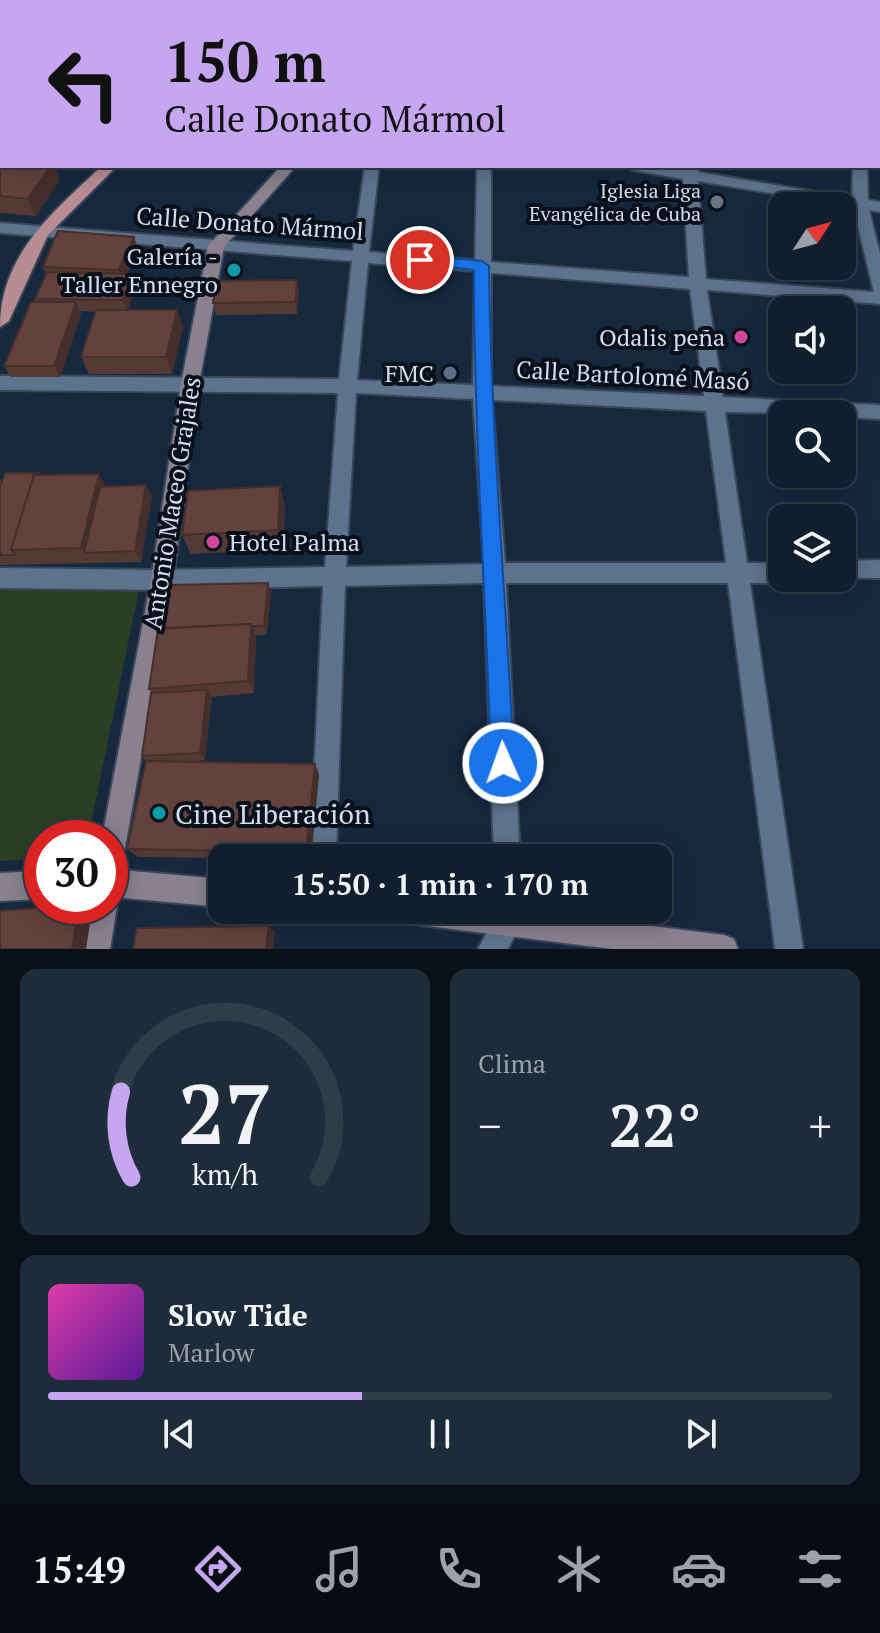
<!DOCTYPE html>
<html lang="es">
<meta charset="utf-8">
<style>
body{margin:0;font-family:"PT Serif",serif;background:#1e2b3a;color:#f1f3f6;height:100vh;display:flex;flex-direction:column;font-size:30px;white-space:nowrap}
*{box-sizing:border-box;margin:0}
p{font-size:26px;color:#9ca2aa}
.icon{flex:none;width:44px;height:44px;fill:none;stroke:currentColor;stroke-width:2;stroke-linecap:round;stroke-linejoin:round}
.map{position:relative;height:949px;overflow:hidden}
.sheet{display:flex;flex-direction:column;gap:20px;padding:20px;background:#091019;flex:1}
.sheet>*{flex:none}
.guide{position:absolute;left:0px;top:0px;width:880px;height:168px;box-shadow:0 4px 20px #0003,0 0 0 2px #303c4a;background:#c6a6f0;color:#111;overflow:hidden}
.needle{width:52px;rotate:54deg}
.buttons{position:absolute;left:768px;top:192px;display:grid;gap:16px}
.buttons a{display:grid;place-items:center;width:88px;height:88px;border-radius:16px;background:#101e2e;box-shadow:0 4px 20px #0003,0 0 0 2px #303c4a;font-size:40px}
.speed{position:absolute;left:24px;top:820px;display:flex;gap:16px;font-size:40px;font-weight:700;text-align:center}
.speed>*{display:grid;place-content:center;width:104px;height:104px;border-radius:50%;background:#101e2e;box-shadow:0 4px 20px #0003,0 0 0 2px #303c4a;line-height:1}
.speed .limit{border:12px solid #d22;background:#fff;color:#111}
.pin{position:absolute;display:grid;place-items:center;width:68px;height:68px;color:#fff;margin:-34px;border:4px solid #fff;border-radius:50%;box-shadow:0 2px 8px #0007}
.me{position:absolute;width:88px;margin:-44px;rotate:358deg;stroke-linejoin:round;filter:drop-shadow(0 0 6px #0008)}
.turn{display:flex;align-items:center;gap:28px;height:168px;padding:0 32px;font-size:36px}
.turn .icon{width:104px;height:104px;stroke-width:2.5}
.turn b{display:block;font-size:56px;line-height:68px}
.big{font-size:60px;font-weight:700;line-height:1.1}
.sheet .widget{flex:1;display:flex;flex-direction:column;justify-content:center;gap:12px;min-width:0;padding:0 28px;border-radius:16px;background:#1e2b3a}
.sheet .dial{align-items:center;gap:0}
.dial svg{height:208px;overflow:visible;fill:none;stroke:#303c4a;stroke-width:7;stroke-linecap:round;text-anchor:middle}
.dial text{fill:#f1f3f6;stroke:none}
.song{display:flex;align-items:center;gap:24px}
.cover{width:96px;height:96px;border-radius:12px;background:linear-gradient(135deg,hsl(320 70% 55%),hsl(270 70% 35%))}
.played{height:8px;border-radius:4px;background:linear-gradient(90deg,#c6a6f0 40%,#303c4a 40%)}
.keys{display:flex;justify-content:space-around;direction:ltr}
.heat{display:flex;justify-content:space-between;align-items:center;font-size:44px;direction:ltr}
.sheet .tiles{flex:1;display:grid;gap:20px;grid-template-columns:1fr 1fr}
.widget:last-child{grid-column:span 2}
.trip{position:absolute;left:208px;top:844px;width:464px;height:80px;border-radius:16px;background:#101e2e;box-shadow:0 4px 20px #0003,0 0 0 2px #303c4a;font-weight:700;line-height:80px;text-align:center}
.menu{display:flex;height:128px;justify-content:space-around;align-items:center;background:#060c12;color:#9ca2aa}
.menu .icon{width:56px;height:56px}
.menu .selected{color:#c6a6f0}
.menu b{font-size:36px;color:#f1f3f6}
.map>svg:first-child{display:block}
.green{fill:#2c3e24}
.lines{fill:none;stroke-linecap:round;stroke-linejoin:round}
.street-casing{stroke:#384658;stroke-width:4}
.secondary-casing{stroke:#384658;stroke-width:4}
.primary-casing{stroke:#384658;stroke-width:4}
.street{fill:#5d728c;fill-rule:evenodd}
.secondary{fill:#8a8090;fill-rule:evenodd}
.primary{fill:#b78d93;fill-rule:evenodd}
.wall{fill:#553935}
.shaded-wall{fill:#452e2b}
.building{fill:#63423e;stroke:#452e2b;stroke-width:2}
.route{fill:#1a73e8;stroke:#114b97;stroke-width:2}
.worship-dot{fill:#6b7280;stroke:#08101a;stroke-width:3}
.culture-dot{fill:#0f9aa8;stroke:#08101a;stroke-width:3}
.hotel-dot{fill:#d1479c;stroke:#08101a;stroke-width:3}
.service-dot{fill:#5c6f8a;stroke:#08101a;stroke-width:3}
.labels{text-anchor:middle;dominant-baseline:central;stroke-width:8;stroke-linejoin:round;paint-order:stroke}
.far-poi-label{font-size:20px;fill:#d3deed;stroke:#08101a;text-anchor:end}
.street-label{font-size:24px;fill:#d3deed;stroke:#08101a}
.poi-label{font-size:24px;fill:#d3deed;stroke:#08101a;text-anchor:end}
.near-poi-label{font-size:28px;fill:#d3deed;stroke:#08101a;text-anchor:start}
</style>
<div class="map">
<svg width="880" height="949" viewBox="0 0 880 949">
<rect width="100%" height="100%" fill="#16283e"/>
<!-- green -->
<path class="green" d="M0,590H139L88,838H42V859L0,861Z"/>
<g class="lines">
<defs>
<g id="street">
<path d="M20,0H32L19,2Z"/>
<path d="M257,0H277L278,2H258Z"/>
<path d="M578,0H591L577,2Z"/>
<path d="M755,0H767L754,2Z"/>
<path d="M2,34V44L0,45V35Z"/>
<path d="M880,59V73L878,74V60Z"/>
<rect x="878" y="133" width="2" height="8"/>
<path d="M365,166H379L369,252L475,260L477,166H491V262L689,277L683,179L632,170L625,166L684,170L686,166H700L698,172L852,198L853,166H867L868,200L880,202V212L869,210L880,254V304L707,290L723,397L880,405V419L842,417V414L725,412L747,563H782V578H790L782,583H750L803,949H775L728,583H506L520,858H494L484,583L345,586L336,858H310L323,586L162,590L0,588V568L162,570L325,567L338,393L0,390V376L339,379L352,261L0,233V223L353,251ZM698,181L853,207L874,292L706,279ZM368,263L475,271L473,385L357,380ZM491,273L690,289L704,396L491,386ZM356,393L473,399L484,564L346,567ZM492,400L706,411L726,563H505Z"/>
<path d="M880,560V578H838H842V561Z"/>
<path d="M495,910H523V920L508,949H478L495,917Z"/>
</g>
<g id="secondary">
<path d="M432,0H445L431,2Z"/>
<path d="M789,0H811L812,2H790Z"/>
<rect x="878" y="12" width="2" height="8"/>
<path d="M281,166H296L224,247L199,384L173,580L121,870L222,879V907L113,897L117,906L110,949H82L89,906H110V838H102L151,580L181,384L208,246Z"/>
<path d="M42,871V899L0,901V873Z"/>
<path d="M397,910H523L724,935L734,939L738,949H612L411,924L401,920Z"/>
</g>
<g id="primary">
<path d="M285,0H298L284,2Z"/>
<path d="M102,166H117L48,235L9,321L0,327C0,255 53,212 102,166Z"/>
</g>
</defs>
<!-- street casing -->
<use href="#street" class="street-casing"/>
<!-- secondary casing -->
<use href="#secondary" class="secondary-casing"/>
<!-- primary casing -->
<use href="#primary" class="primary-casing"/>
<!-- street -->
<use href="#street" class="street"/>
<!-- secondary -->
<use href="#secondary" class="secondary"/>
<!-- primary -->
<use href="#primary" class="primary"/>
</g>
<!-- wall -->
<g class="wall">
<rect x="310" y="0" width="64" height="2"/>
<rect x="0" y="103" width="2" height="30"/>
<path d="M0,158L2,166H55L60,180L36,216L0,213Z"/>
<path d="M134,237L138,249L127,274H132L136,286L128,310L183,327L172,374H89L81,357L96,312L80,311L81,314L60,377H11L4,366L36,302L35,299L46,274L43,267Z"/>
<path d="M297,280L299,292L297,314L216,315L213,303Z"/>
<path d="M39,473L41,475L152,496L141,562L0,565V479L2,481Z"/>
<path d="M285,506L283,549L191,554L182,535Z"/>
<path d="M268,583L271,592L267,635H255L256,638L254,693L211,697L205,760L183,762L319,774L311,858H222L138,857L127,849L146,761L142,756L151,693L149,689L162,628Z"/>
</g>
<!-- shaded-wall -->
<g class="shaded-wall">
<path d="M2,4V22L0,25V7Z"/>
<path d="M51,166H55L60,180L36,216L27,199Z"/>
<path d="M134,237L138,249L123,282L118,270Z"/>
<path d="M132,274L136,286L128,312L123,300Z"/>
<path d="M297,280L299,292L297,314L295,302Z"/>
<path d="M76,302L81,314L60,377L54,366Z"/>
<path d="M177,310L183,327L172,374L166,357Z"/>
<path d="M99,474L108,490L84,553L81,548Z"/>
<path d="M146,485L152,496L141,562L135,551Z"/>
<path d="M280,486L285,506L283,549L278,530Z"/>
<path d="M268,583L271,592L267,635L264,626Z"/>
<path d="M251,624L256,638L254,693L248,681Z"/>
<path d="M207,690L212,698L205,760L200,753Z"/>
<path d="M315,764L319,774L311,858H310L306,852Z"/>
<path d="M79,906H82L92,911L86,949H72Z"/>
<path d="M269,926L275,932L273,949H266Z"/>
</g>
<!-- building -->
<g class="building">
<path d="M341,0H371L369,2H350Z"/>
<rect x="0" y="103" width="2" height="18"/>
<path d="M0,158H2V166H51L27,199L0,196Z"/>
<path d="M58,231L134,237L118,270L43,267Z"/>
<path d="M47,272L132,274L123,300L35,299Z"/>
<path d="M297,280L295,302L213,303L217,281Z"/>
<path d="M31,302H76L54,366H4Z"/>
<path d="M96,310H177L166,357H81Z"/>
<path d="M5,473H39V475H34L11,550L15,555H0V487Z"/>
<path d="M99,474L81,548L11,550L34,475Z"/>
<path d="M146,485L135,551L84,553L100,487Z"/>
<path d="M280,486L278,530L182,535L188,491Z"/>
<path d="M268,583L264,626H251V624L162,628L169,585Z"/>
<path d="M251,624L248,681L149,689L158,629Z"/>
<path d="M207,690L200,753L142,756L151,693Z"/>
<path d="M146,761L315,764L306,852L127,849Z"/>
<path d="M61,906H79L72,949H0V911Z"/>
<path d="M269,926L266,949H133L137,928Z"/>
</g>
<!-- route -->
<path class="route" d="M420,255L482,261L489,266C491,432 506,597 514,763L511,771L503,774L495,771L491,763C486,598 474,434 474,270L415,264L413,260Z"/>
<!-- markers -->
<circle class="worship-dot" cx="717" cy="202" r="8"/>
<g class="culture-dot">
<circle cx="234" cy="270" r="8"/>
<circle cx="159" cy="813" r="8"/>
</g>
<g class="hotel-dot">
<circle cx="741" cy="337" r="8"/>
<circle cx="213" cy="542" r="8"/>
</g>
<circle class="service-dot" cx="450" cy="373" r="8"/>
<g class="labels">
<!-- far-poi labels -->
<g class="far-poi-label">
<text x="701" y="190">Iglesia Liga<tspan x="701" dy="23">Evangélica de Cuba</tspan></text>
</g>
<!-- street labels -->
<g class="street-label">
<text transform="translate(250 223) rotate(4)">Calle Donato Mármol</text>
<text transform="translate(633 375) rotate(3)">Calle Bartolomé Masó</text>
<text transform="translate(172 503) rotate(-81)">Antonio Maceo Grajales</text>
</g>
<!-- poi labels -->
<g class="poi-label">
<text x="218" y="256">Galería -<tspan x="218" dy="28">Taller Ennegro</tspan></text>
<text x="725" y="337">Odalis peña</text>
<text x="434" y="373">FMC</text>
<text x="229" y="542" text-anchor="start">Hotel Palma</text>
</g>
<!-- near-poi labels -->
<g class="near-poi-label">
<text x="175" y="813">Cine Liberación</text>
</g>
</g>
</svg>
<div class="buttons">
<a><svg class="needle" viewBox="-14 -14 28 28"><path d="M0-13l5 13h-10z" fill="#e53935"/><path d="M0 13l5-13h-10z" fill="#9ca2aa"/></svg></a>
<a><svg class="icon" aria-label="sound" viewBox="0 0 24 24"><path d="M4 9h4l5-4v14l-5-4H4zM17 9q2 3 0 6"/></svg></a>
<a><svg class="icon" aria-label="search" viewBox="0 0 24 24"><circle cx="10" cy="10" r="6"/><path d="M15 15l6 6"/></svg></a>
<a><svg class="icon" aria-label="layers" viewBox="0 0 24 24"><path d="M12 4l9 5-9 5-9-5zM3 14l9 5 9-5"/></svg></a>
</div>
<div class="speed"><div class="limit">30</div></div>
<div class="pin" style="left:420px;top:260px;background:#d93025"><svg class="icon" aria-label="arrive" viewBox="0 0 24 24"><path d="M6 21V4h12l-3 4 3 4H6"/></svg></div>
<svg class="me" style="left:503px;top:763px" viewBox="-20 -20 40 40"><circle r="17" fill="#1a73e8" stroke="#fff" stroke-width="3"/><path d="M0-11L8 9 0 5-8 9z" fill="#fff"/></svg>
<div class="trip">15:50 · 1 min · 170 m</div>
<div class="guide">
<div class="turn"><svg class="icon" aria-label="left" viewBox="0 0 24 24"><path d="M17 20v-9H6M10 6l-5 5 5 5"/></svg><div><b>150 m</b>Calle Donato Mármol</div></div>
</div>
</div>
<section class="sheet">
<div class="tiles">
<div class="widget dial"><svg viewBox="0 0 100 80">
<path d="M14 69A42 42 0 1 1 86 69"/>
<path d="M14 69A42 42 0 0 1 10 36" stroke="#c6a6f0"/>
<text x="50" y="56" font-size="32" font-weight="700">27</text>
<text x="50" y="72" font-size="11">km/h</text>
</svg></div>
<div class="widget"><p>Clima</p>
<div class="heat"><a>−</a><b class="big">22°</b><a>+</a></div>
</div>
<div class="widget">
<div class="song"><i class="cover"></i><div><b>Slow Tide</b><p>Marlow</p></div></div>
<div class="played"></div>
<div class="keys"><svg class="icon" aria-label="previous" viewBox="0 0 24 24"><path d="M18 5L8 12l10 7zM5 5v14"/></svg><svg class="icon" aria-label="pause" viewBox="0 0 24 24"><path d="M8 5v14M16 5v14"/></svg><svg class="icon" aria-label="next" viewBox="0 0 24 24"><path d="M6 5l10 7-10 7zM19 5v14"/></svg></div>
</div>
</div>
</section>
<nav class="menu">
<b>15:49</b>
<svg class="icon selected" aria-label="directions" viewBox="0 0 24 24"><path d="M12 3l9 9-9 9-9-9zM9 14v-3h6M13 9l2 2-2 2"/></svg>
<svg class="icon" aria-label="music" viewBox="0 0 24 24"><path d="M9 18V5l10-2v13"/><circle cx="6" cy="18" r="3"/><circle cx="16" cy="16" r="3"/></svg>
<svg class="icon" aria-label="phone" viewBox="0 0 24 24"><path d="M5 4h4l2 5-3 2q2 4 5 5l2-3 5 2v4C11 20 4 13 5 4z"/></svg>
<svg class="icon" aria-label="climate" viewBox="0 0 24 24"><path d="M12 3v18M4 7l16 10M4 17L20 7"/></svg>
<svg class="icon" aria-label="car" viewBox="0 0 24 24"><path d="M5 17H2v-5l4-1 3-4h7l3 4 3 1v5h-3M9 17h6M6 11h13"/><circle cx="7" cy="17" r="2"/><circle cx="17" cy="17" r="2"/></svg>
<svg class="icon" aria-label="filters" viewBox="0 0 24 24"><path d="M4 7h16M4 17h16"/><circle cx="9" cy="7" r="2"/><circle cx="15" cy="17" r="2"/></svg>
</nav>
